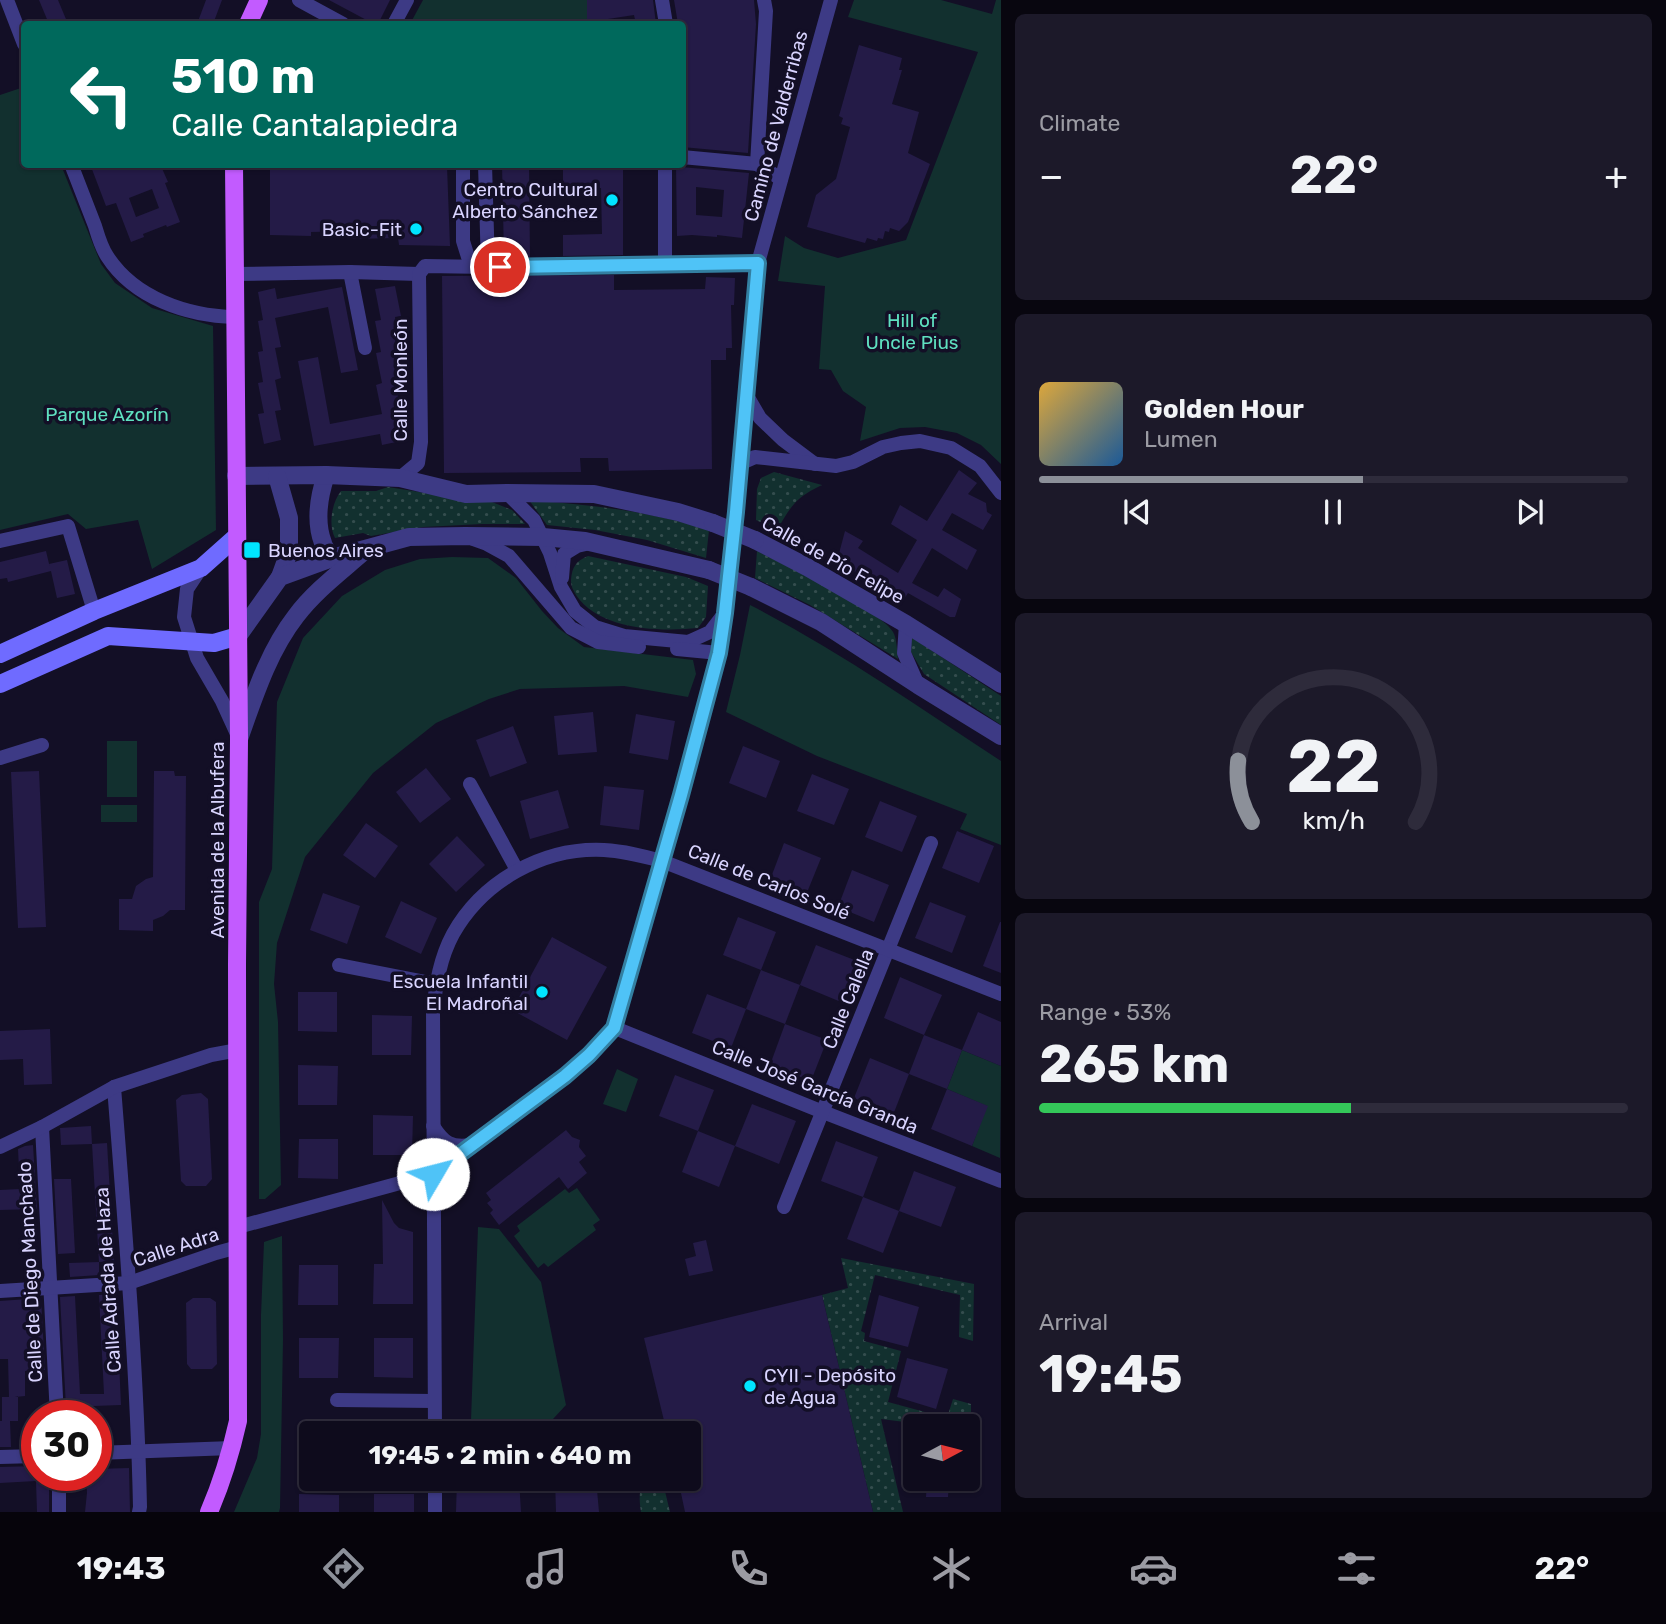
<!DOCTYPE html>
<meta charset="utf-8">
<style>
body{margin:0;font-family:Rubik,sans-serif;background:#1c1929;color:#f1f3f6;height:100vh;display:flex;flex-direction:column;font-size:26px;white-space:nowrap}
*{box-sizing:border-box;margin:0}
p{font-size:23px;color:#9b9ba3}
.icon{flex:none;width:38px;height:38px;fill:none;stroke:currentColor;stroke-width:2;stroke-linecap:round;stroke-linejoin:round}
.map{position:relative;flex:1;overflow:hidden}
.panel{display:flex;flex-direction:column;gap:14px;padding:14px;background:#08060f;width:665px}
.panel>*{flex:none}
.guide{position:absolute;left:21px;top:21px;width:665px;height:147px;border-radius:7px;box-shadow:0 2px 5px #0004,0 0 0 2px #2e2b3b;background:#00695c;color:#fff;overflow:hidden}
.needle{width:46px;rotate:83deg}
.fabs{position:absolute;left:903px;top:1414px;display:grid;gap:14px}
.fabs a{display:grid;place-items:center;width:77px;height:77px;border-radius:7px;background:#0e0b1c;box-shadow:0 2px 5px #0004,0 0 0 2px #2e2b3b;font-size:35px}
.speed{position:absolute;left:21px;top:1400px;display:flex;gap:14px;font-size:35px;font-weight:700;text-align:center}
.speed>*{display:grid;place-content:center;width:91px;height:91px;border-radius:50%;background:#0e0b1c;box-shadow:0 2px 5px #0004,0 0 0 2px #2e2b3b;line-height:1}
.speed .limit{border:10px solid #d22;background:#fff;color:#111}
.pin{position:absolute;display:grid;place-items:center;width:60px;height:60px;color:#fff;margin:-30px;border:4px solid #fff;border-radius:50%;box-shadow:0 2px 7px #0007}
.me{position:absolute;width:77px;margin:-38px;rotate:53deg;stroke-linejoin:round;filter:drop-shadow(0 0 5px #0008)}
.turn{display:flex;align-items:center;gap:24px;height:147px;padding:0 35px;font-size:32px}
.turn .icon{width:91px;height:91px;stroke-width:2.5}
.turn b{display:block;font-size:49px;line-height:60px}
.big{font-size:52px;font-weight:700;line-height:1.1}
.panel .tile{flex:1;display:flex;flex-direction:column;justify-content:center;gap:10px;min-width:0;padding:0 24px;border-radius:10px;background:#1c1929}
.panel .dial{align-items:center;gap:0}
.dial svg{height:182px;overflow:visible;fill:none;stroke:#2e2b3b;stroke-width:7;stroke-linecap:round;text-anchor:middle}
.dial text{fill:#f1f3f6;stroke:none}
.song{display:flex;align-items:center;gap:21px}
.cover{width:84px;height:84px;border-radius:10px;background:linear-gradient(135deg,hsl(40 70% 55%),hsl(210 70% 35%))}
.played{height:7px;border-radius:4px;background:linear-gradient(90deg,#8c9099 55%,#2e2b3b 55%)}
.keys{display:flex;justify-content:space-around;direction:ltr}
.heat{display:flex;justify-content:space-between;align-items:center;font-size:38px;direction:ltr}
.charge{height:10px;border-radius:5px;background:linear-gradient(90deg,#34c759 53%,#2e2b3b 0)}
.trip{position:absolute;left:299px;top:1421px;width:402px;height:70px;border-radius:7px;background:#0e0b1c;box-shadow:0 2px 5px #0004,0 0 0 2px #2e2b3b;font-weight:700;line-height:70px;text-align:center}
.tab-bar{display:flex;height:112px;justify-content:space-around;align-items:center;background:#06040b;color:#9b9ba3}
.tab-bar .icon{width:49px;height:49px}
.tab-bar .selected{color:#8c9099}
.tab-bar b{font-size:32px;color:#f1f3f6}
main{display:flex;flex:1;min-height:0}
.map>svg:first-child{display:block}
.grass{fill:url(#grass-dots)}
.park{fill:#12302f}
.building{fill:#241b47;fill-rule:evenodd}
.lines{fill:none;stroke-linecap:round;stroke-linejoin:round}
.minor{stroke:#3d3a85;stroke-width:14}
.tertiary{stroke:#3d3a85;stroke-width:18}
.secondary{stroke:#6f6bff;stroke-width:18}
.primary{stroke:#c25bff;stroke-width:18}
.tertiary-bridge{stroke:#3d3a85;stroke-width:18}
.route-casing{stroke:#337fa1;stroke-width:18}
.route{stroke:#4fc3f7;stroke-width:12}
.poi-dot{fill:#00e5ff;stroke:#130f26;stroke-width:2.5}
.labels{text-anchor:middle;dominant-baseline:central;stroke-width:7;stroke-linejoin:round;paint-order:stroke}
.street-label{font-size:19px;fill:#d9d4ff;stroke:#130f26}
.poi-label{font-size:19px;fill:#d9d4ff;stroke:#130f26;text-anchor:end}
.park-label{font-size:19px;fill:#5fe0c0;stroke:#130f26}
</style>
<main>
<div class="map">
<svg width="1001" height="1512" viewBox="0 0 1001 1512">
<defs>
<pattern id="grass-dots" width="8" height="8" patternUnits="userSpaceOnUse" patternTransform="scale(1.75)"><rect width="8" height="8" fill="#12302f"/><path d="M2 2h.1M6 6h.1" fill="none" stroke="#344d4e" stroke-width="1.8" stroke-linecap="round"/></pattern>
</defs>
<rect width="100%" height="100%" fill="#130f26"/>
<!-- grass -->
<g class="grass">
<path d="M774,472L822,485C796,497 791,506 777,530L756,520L757,489L761,478Z"/>
<path d="M388,487L463,499L487,500L512,510L525,524H482L423,527L371,536L363,533L335,538C328,525 332,502 341,491H376Z"/>
<path d="M529,500C590,505 651,511 709,530L706,558L647,540L595,530L547,525Z"/>
<path d="M757,551C782,564 882,611 893,632C897,639 897,651 898,659L810,605L755,578Z"/>
<path d="M588,556L686,577L708,586L706,617L698,628C660,632 599,630 576,595C573,589 571,587 571,580C572,567 576,561 588,556Z"/>
<path d="M911,637L1001,696V725L924,674L911,652Z"/>
<path d="M841,1258L974,1284L973,1341L959,1337L960,1295L875,1275L861,1331L865,1333L864,1341L901,1351L888,1402L947,1418L953,1399L971,1404V1431L978,1432L977,1475H968V1426H937L881,1419L903,1512H873L822,1295L848,1288Z"/>
<path d="M643,1479H662L670,1512H641C639,1500 639,1491 643,1479Z"/>
</g>
<!-- park -->
<g class="park">
<path d="M423,0H587V24H410Z"/>
<path d="M854,0H941L992,14L996,0H1001V464L981,445L957,433L925,427L900,428L860,441L866,407L843,391L831,370L819,369L825,286L778,281L785,236L804,248L838,258L906,240L978,52L848,17Z"/>
<path d="M24,87V164L61,165L101,264L115,283L152,308L213,326L216,530L152,569L138,520L86,529L68,514L0,530V95Z"/>
<path d="M452,557L488,558L516,578L542,611L558,628L584,647L693,660L696,674L688,697L624,686L520,689L489,699L436,723L373,773L305,857L277,943L274,984L278,1022L281,1185L265,1199H259V902L272,869L277,702L303,638L342,596L385,570L420,559Z"/>
<path d="M750,605C838,650 918,707 1001,761V845L960,829L967,814L817,756L726,712L740,655Z"/>
<rect x="107" y="741" width="30" height="56"/>
<rect x="101" y="805" width="36" height="17"/>
<path d="M962,1050L1001,1066L1000,1158L972,1146L987,1106L947,1089Z"/>
<path d="M617,1069L638,1079L626,1112L603,1104Z"/>
<path d="M577,1188L600,1220L593,1225L596,1230L548,1267L544,1263L538,1268L514,1236L520,1231L517,1226L565,1189L569,1193Z"/>
<path d="M478,1227L499,1229L541,1282L566,1405L553,1419L471,1420Z"/>
<path d="M282,1236L283,1340L280,1508L279,1512H234L257,1458L261,1434V1315L264,1242Z"/>
</g>
<!-- building -->
<g class="building">
<path d="M39,0H58L68,24H49Z"/>
<path d="M206,0H222L213,24H197Z"/>
<path d="M329,0H390L378,24H374Z"/>
<path d="M587,0H653L656,24H636L634,15L608,19L610,24H587Z"/>
<path d="M674,0H754L756,24L748,153L682,147V24H678Z"/>
<path d="M859,45L902,58L899,70H902L892,104L919,112L908,153L930,164L908,222L899,231L890,228L889,232L885,231L883,239L878,238L877,241L867,238L865,243L807,227L816,195L836,179L850,127L841,124L843,118L839,116Z"/>
<path d="M90,164H160L168,182L165,183L180,222L167,227L166,225L143,234L144,237L131,242L116,203L106,206ZM152,189L159,208L136,217L129,198Z"/>
<path d="M270,164H422V166H447L450,246L399,245L398,238L351,239V231L311,232V236L270,235Z"/>
<path d="M502,164H529L530,257H504Z"/>
<path d="M676,165L681,167L749,173L742,238L717,235V237L692,235L677,236ZM696,187L724,190L722,217L696,215Z"/>
<path d="M563,167H623V255L563,256V235L602,234L601,188H563Z"/>
<path d="M614,275V290L705,289L706,277L735,278L734,305H731L732,348H726V360H711L712,469L609,471L608,458H580L581,472L444,473L442,276Z"/>
<path d="M395,286L401,316L395,317L401,348L396,349L402,380L395,381L401,410L396,411L401,441L382,445L380,434L314,446L298,361L318,357L330,424L382,414L376,385L382,383L376,353L381,352L375,321L381,320L375,289Z"/>
<path d="M342,287L358,370L341,373L328,307L275,318L281,347L275,348L281,378L275,380L281,410L275,411L281,440L264,444L258,414L264,413L258,383L263,382L258,352L263,351L258,321L263,320L258,292L275,288L277,299Z"/>
<path d="M959,470L977,483L968,494L986,503L987,512L992,515L983,530L952,513L942,530L977,550L967,570L932,548L912,583L938,597L944,588L961,599L955,617H950L908,593L902,602L837,561L845,531L863,541L858,548L898,573L917,540L891,524L900,505L927,521Z"/>
<path d="M46,551L50,568L49,564L67,560L75,594L57,598L51,571L8,582L7,578L0,579V562Z"/>
<path d="M593,712L597,752L558,755L554,716Z"/>
<path d="M636,714L675,721L668,760L629,753Z"/>
<path d="M513,726L527,763L490,777L476,740Z"/>
<path d="M743,746L780,761L766,798L729,783Z"/>
<path d="M426,768L451,799L420,823L396,792Z"/>
<path d="M39,771L46,927L18,928L11,772Z"/>
<path d="M154,771H174L175,776H186L185,910H170L163,916L153,920V931L119,930V899H132L136,886L146,879L153,877Z"/>
<path d="M812,774L849,789L834,825L797,811Z"/>
<path d="M604,786L644,790L639,830L600,825Z"/>
<path d="M558,790L569,828L530,839L520,801Z"/>
<path d="M880,801L917,816L902,852L865,837Z"/>
<path d="M366,823L398,846L375,878L343,855Z"/>
<path d="M957,831L994,846L979,883L942,868Z"/>
<path d="M457,836L485,865L456,892L429,864Z"/>
<path d="M784,843L821,858L806,895L770,880Z"/>
<path d="M852,870L889,885L874,922L838,907Z"/>
<path d="M323,893L360,906L347,944L310,930Z"/>
<path d="M401,901L437,918L421,954L385,937Z"/>
<path d="M930,902L966,916L952,953L915,938Z"/>
<path d="M738,917L776,932L761,970L723,955Z"/>
<path d="M1000,922H1001V973L983,966Z"/>
<path d="M552,937L607,967L567,1040L512,1010Z"/>
<path d="M816,945L857,961L841,1002L800,985Z"/>
<path d="M761,970L800,985L785,1024L746,1009Z"/>
<path d="M900,977L942,995L924,1035L884,1018Z"/>
<path d="M298,992H337V1032L298,1031Z"/>
<path d="M707,994L746,1009L731,1048L692,1033Z"/>
<path d="M978,1012L1001,1022V1066L962,1050Z"/>
<path d="M372,1015L412,1016L411,1055H372Z"/>
<path d="M785,1024L827,1040L811,1081L770,1065Z"/>
<path d="M50,1029L52,1084L24,1085L23,1059L0,1060V1031Z"/>
<path d="M924,1035L962,1050L947,1089L909,1074Z"/>
<path d="M870,1058L909,1074L893,1115L854,1098Z"/>
<path d="M298,1065L338,1066L337,1105H298Z"/>
<path d="M675,1075L714,1090L698,1131L659,1116Z"/>
<path d="M947,1089L988,1106L972,1146L931,1129Z"/>
<path d="M201,1093L208,1099L212,1179L206,1186H186L181,1181L176,1100L182,1095Z"/>
<path d="M752,1104L796,1121L779,1164L735,1146Z"/>
<path d="M373,1115L413,1116L412,1155H373Z"/>
<path d="M91,1126L92,1144L61,1145L60,1128Z"/>
<path d="M566,1130L572,1137L580,1140L579,1147L586,1156L579,1162L587,1173L568,1189L559,1177L499,1225L490,1213L493,1210L487,1203L491,1200L486,1193Z"/>
<path d="M698,1131L735,1146L719,1187L682,1172Z"/>
<path d="M299,1139H338V1179L298,1178Z"/>
<path d="M836,1141L878,1157L863,1197L821,1181Z"/>
<path d="M107,1143L114,1261L99,1262L92,1144Z"/>
<path d="M33,1145L37,1209L0,1210V1190L20,1189L18,1149L25,1146Z"/>
<path d="M914,1171L956,1187L941,1227L899,1211Z"/>
<path d="M54,1179H71L75,1253L58,1254Z"/>
<path d="M863,1197L899,1211L883,1253L847,1239Z"/>
<path d="M382,1200L394,1223L399,1228L413,1232V1304H373L374,1264H383Z"/>
<path d="M706,1240L713,1271L689,1276L685,1259L696,1256L693,1243Z"/>
<path d="M99,1262V1275L70,1277L69,1263Z"/>
<path d="M299,1265H338V1305H298Z"/>
<path d="M116,1294L121,1405L66,1407L60,1297L75,1296L80,1394H104L99,1295Z"/>
<path d="M822,1295L873,1512H685L678,1479H690V1433H667L644,1338Z"/>
<path d="M879,1295L919,1307L908,1347L869,1337Z"/>
<path d="M41,1298L45,1370L25,1371V1396L15,1397L18,1396V1421H2V1397H9L8,1359H0V1301Z"/>
<path d="M193,1298H210L216,1302L217,1364L212,1369H191L187,1364L186,1303Z"/>
<path d="M299,1338H339L338,1378H299Z"/>
<path d="M374,1338H413V1378L374,1377Z"/>
<path d="M907,1358L948,1369L936,1409L897,1397Z"/>
<path d="M0,1421H10L11,1447H0Z"/>
<path d="M300,1421H339V1433H312V1461H299Z"/>
<rect x="374" y="1421" width="40" height="12"/>
<path d="M37,1466V1475H49V1512H37L36,1481L0,1483V1467Z"/>
<path d="M129,1468L130,1512H85L87,1493L86,1475H96V1469Z"/>
<path d="M457,1479H519L521,1512H456Z"/>
<path d="M555,1479H596L599,1512H556Z"/>
<path d="M927,1479H949L948,1497H926Z"/>
<path d="M299,1494L339,1495V1512H299Z"/>
<rect x="374" y="1494" width="40" height="18"/>
</g>
<g class="lines">
<!-- minor -->
<g class="minor">
<path d="M7,0L24,44"/>
<path d="M299,0L343,24"/>
<path d="M662,0L666,24"/>
<path d="M394,24L407,0"/>
<path d="M682,157L757,164L781,179"/>
<path d="M71,164C79,185 87,205 95,226C98,236 101,247 107,256C134,298 187,316 235,317"/>
<path d="M463,164V241L468,257L476,266"/>
<path d="M485,164L488,267"/>
<path d="M665,164V264"/>
<path d="M757,164L766,11L764,0"/>
<path d="M350,272L365,348"/>
<path d="M235,274L350,272L419,274"/>
<path d="M419,274L425,266L488,267L758,263"/>
<path d="M746,394L760,418L783,440L815,464"/>
<path d="M739,464L755,457L836,466L853,462L883,447L901,443L920,441L951,448L980,466L1001,493"/>
<path d="M400,478L418,463L421,442L419,274"/>
<path d="M507,493L534,520L550,553L561,587L575,611L595,627L624,636L688,642L710,632L724,614"/>
<path d="M473,539L487,544L509,556L571,628L598,642L639,647"/>
<path d="M0,541L68,526L94,611"/>
<path d="M201,568L187,589L184,617L197,658L222,701L238,736"/>
<path d="M562,578L564,554L577,546L590,543"/>
<path d="M906,624L904,653L918,685"/>
<path d="M677,649L719,653"/>
<path d="M0,758L42,745"/>
<path d="M470,784L517,870"/>
<path d="M339,965L436,984"/>
<path d="M615,1028L823,1112L1001,1181"/>
<path d="M114,1087C125,1227 137,1367 140,1507L139,1512"/>
<path d="M433,1126C444,1143 451,1148 471,1145"/>
<path d="M42,1127L57,1416"/>
<path d="M0,1147L42,1127L114,1087L211,1055L238,1050"/>
<path d="M784,1207L931,843"/>
<path d="M238,1227L433,1174L565,1076L589,1054L615,1028L681,795L719,653L725,613L736,512L741,444L758,263L831,0"/>
<path d="M0,1291L129,1283L216,1253L238,1247"/>
<path d="M337,1400L434,1401"/>
<path d="M435,1433L433,1011C436,984 440,958 453,934C483,881 543,847 604,850C624,851 643,856 662,861L1001,994"/>
<path d="M96,1453L232,1448"/>
<path d="M0,1457L37,1456"/>
<path d="M59,1475V1512"/>
<path d="M435,1479V1512"/>
</g>
<!-- tertiary -->
<g class="tertiary">
<path d="M326,475C319,496 315,522 323,543C324,548 329,553 332,558"/>
<path d="M236,476L326,475L400,478L466,494L507,493L594,494L678,512L713,523"/>
<path d="M277,476L289,518V552L280,577"/>
<path d="M755,540L807,567L906,624L1001,684"/>
<path d="M751,587L821,622L918,685L1001,736"/>
<path d="M238,636L280,577L332,558L409,537L465,536L543,537L585,541L709,570"/>
<path d="M239,739C254,697 268,652 296,616C314,592 339,573 362,553"/>
</g>
<!-- secondary -->
<g class="secondary">
<path d="M0,654L94,611L201,568L237,536"/>
<path d="M0,684L108,636L214,643L238,636"/>
</g>
<!-- primary -->
<g class="primary">
<path d="M248,24L259,0"/>
<path d="M209,1512C222,1482 231,1452 238,1421L237,964L239,739L234,164"/>
</g>
<!-- tertiary-bridge -->
<g class="tertiary-bridge">
<path d="M713,523L755,540"/>
<path d="M709,570L751,587"/>
</g>
</g>
<g class="lines">
<defs>
<path id="route" d="M433,1174L565,1076L589,1055L614,1028L681,795L719,653L725,613L736,512L758,263L500,267"/>
</defs>
<!-- route casing -->
<use href="#route" class="route-casing"/>
<!-- route -->
<use href="#route" class="route"/>
</g>
<!-- markers -->
<g class="poi-dot">
<circle cx="612" cy="200" r="7"/>
<circle cx="416" cy="229" r="7"/>
<rect x="243" y="541" width="18" height="18" rx="3.5"/>
<circle cx="542" cy="992" r="7"/>
<circle cx="750" cy="1386" r="7"/>
</g>
<g class="labels">
<!-- street labels -->
<g class="street-label">
<text transform="translate(776 126) rotate(-75)">Camino de Valderribas</text>
<text transform="translate(400 380) rotate(-90)">Calle Monleón</text>
<text transform="translate(833 560) rotate(29)">Calle de Pío Felipe</text>
<text transform="translate(217 840) rotate(-90)">Avenida de la Albufera</text>
<text transform="translate(769 882) rotate(22)">Calle de Carlos Solé</text>
<text transform="translate(848 999) rotate(-68)">Calle Calella</text>
<text transform="translate(815 1087) rotate(22)">Calle José García Granda</text>
<text transform="translate(176 1247) rotate(-18)">Calle Adra</text>
<text transform="translate(30 1272) rotate(-93)">Calle de Diego Manchado</text>
<text transform="translate(108 1280) rotate(-94)">Calle Adrada de Haza</text>
</g>
<!-- poi labels -->
<g class="poi-label">
<text x="598" y="189">Centro Cultural<tspan x="598" dy="22">Alberto Sánchez</tspan></text>
<text x="402" y="229">Basic-Fit</text>
<text x="268" y="550" text-anchor="start">Buenos Aires</text>
<text x="528" y="981">Escuela Infantil<tspan x="528" dy="22">El Madroñal</tspan></text>
<text x="764" y="1375" text-anchor="start">CYII - Depósito<tspan x="764" dy="22">de Agua</tspan></text>
</g>
<!-- park labels -->
<g class="park-label">
<text x="912" y="320">Hill of<tspan x="912" dy="22">Uncle Pius</tspan></text>
<text x="107" y="414">Parque Azorín</text>
</g>
</g>
</svg>
<div class="fabs">
<a><svg class="needle" viewBox="-14 -14 28 28"><path d="M0-13l5 13h-10z" fill="#e53935"/><path d="M0 13l5-13h-10z" fill="#9b9ba3"/></svg></a>
</div>
<div class="speed"><div class="limit">30</div></div>
<div class="pin" style="left:500px;top:267px;background:#d93025"><svg class="icon" aria-label="arrive" viewBox="0 0 24 24"><path d="M6 21V4h12l-3 4 3 4H6"/></svg></div>
<svg class="me" style="left:433px;top:1174px" viewBox="-20 -20 40 40"><circle r="19" fill="#fff"/><path d="M0-13L10 11 0 6-10 11z" fill="#4fc3f7"/></svg>
<div class="trip">19:45 · 2 min · 640 m</div>
<div class="guide">
<div class="turn"><svg class="icon" aria-label="left" viewBox="0 0 24 24"><path d="M17 20v-9H6M10 6l-5 5 5 5"/></svg><div><b>510 m</b>Calle Cantalapiedra</div></div>
</div>
</div>
<section class="panel">
<div class="tile"><p>Climate</p>
<div class="heat"><a>−</a><b class="big">22°</b><a>+</a></div>
</div>
<div class="tile">
<div class="song"><i class="cover"></i><div><b>Golden Hour</b><p>Lumen</p></div></div>
<div class="played"></div>
<div class="keys"><svg class="icon" aria-label="previous" viewBox="0 0 24 24"><path d="M18 5L8 12l10 7zM5 5v14"/></svg><svg class="icon" aria-label="pause" viewBox="0 0 24 24"><path d="M8 5v14M16 5v14"/></svg><svg class="icon" aria-label="next" viewBox="0 0 24 24"><path d="M6 5l10 7-10 7zM19 5v14"/></svg></div>
</div>
<div class="tile dial"><svg viewBox="0 0 100 80">
<path d="M14 69A42 42 0 1 1 86 69"/>
<path d="M14 69A42 42 0 0 1 8 42" stroke="#8c9099"/>
<text x="50" y="56" font-size="32" font-weight="700">22</text>
<text x="50" y="72" font-size="11">km/h</text>
</svg></div>
<div class="tile"><p>Range · 53%</p><b class="big">265 km</b><div class="charge"></div></div>
<div class="tile"><p>Arrival</p><b class="big">19:45</b></div>
</section>
</main>
<nav class="tab-bar">
<b>19:43</b>
<svg class="icon selected" aria-label="directions" viewBox="0 0 24 24"><path d="M12 3l9 9-9 9-9-9zM9 14v-3h6M13 9l2 2-2 2"/></svg>
<svg class="icon" aria-label="music" viewBox="0 0 24 24"><path d="M9 18V5l10-2v13"/><circle cx="6" cy="18" r="3"/><circle cx="16" cy="16" r="3"/></svg>
<svg class="icon" aria-label="phone" viewBox="0 0 24 24"><path d="M5 4h4l2 5-3 2q2 4 5 5l2-3 5 2v4C11 20 4 13 5 4z"/></svg>
<svg class="icon" aria-label="climate" viewBox="0 0 24 24"><path d="M12 3v18M4 7l16 10M4 17L20 7"/></svg>
<svg class="icon" aria-label="car" viewBox="0 0 24 24"><path d="M5 17H2v-5l4-1 3-4h7l3 4 3 1v5h-3M9 17h6M6 11h13"/><circle cx="7" cy="17" r="2"/><circle cx="17" cy="17" r="2"/></svg>
<svg class="icon" aria-label="filters" viewBox="0 0 24 24"><path d="M4 7h16M4 17h16"/><circle cx="9" cy="7" r="2"/><circle cx="15" cy="17" r="2"/></svg>
<b>22°</b>
</nav>
